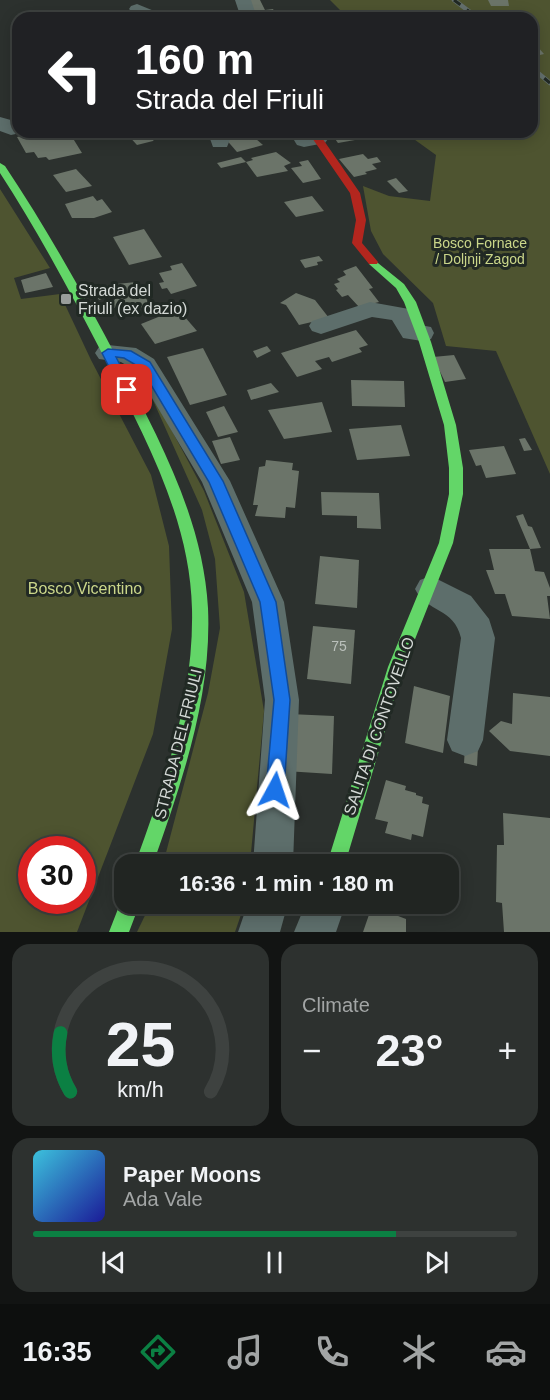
<!DOCTYPE html>
<meta charset="utf-8">
<style>
body{margin:0;font-family:Helvetica,sans-serif;background:#2d312f;color:#f1f3f6;height:100vh;display:flex;flex-direction:column;font-size:22px;white-space:nowrap}
*{box-sizing:border-box;margin:0}
p{font-size:20px;color:#a2a5a5}
.icon{flex:none;width:33px;height:33px;fill:none;stroke:currentColor;stroke-width:2;stroke-linecap:round;stroke-linejoin:round}
.map{position:relative;height:932px;overflow:hidden}
.panel{display:flex;flex-direction:column;gap:12px;padding:12px;background:#121413;flex:1}
.panel>*{flex:none}
.banner{position:absolute;left:12px;top:12px;width:526px;height:126px;border-radius:18px;box-shadow:0 3px 15px #0003,0 0 0 2px #3e4240;background:#202124;color:#fff;overflow:hidden}
.speed{position:absolute;left:18px;top:836px;display:flex;gap:12px;font-size:30px;font-weight:700;text-align:center}
.speed>*{display:grid;place-content:center;width:78px;height:78px;border-radius:50%;background:#212522;box-shadow:0 3px 15px #0003,0 0 0 2px #3e4240;line-height:1}
.speed .limit{border:9px solid #d22;background:#fff;color:#111}
.pin{position:absolute;display:grid;place-items:center;width:51px;height:51px;color:#fff;margin:-26px;border-radius:12px;box-shadow:0 3px 9px #0006}
.me{position:absolute;width:66px;margin:-33px;rotate:5deg;stroke-linejoin:round;filter:drop-shadow(0 0 4px #0008)}
.turn{display:flex;align-items:center;gap:21px;height:126px;padding:0 24px;font-size:27px}
.turn .icon{width:78px;height:78px;stroke-width:2.5}
.turn b{display:block;font-size:42px;line-height:51px}
.big{font-size:45px;font-weight:600;line-height:1.1}
.panel .card{flex:1;display:flex;flex-direction:column;justify-content:center;gap:9px;min-width:0;padding:0 21px;border-radius:18px;background:#2d312f}
.panel .dial{align-items:center;gap:0}
.dial svg{height:156px;overflow:visible;fill:none;stroke:#3e4240;stroke-width:7;stroke-linecap:round;text-anchor:middle}
.dial text{fill:#f1f3f6;stroke:none}
.song{display:flex;align-items:center;gap:18px}
.cover{width:72px;height:72px;border-radius:9px;background:linear-gradient(135deg,hsl(190 70% 55%),hsl(240 70% 35%))}
.played{height:6px;border-radius:3px;background:linear-gradient(90deg,#0b8043 75%,#3e4240 75%)}
.keys{display:flex;justify-content:space-around;direction:ltr}
.heat{display:flex;justify-content:space-between;align-items:center;font-size:33px;direction:ltr}
.panel .tiles{flex:1;display:grid;gap:12px;grid-template-columns:1fr 1fr}
.card:last-child{grid-column:span 2}
.trip{position:absolute;left:114px;top:854px;width:345px;height:60px;border-radius:18px;background:#212522;box-shadow:0 3px 15px #0003,0 0 0 2px #3e4240;font-weight:600;line-height:60px;text-align:center}
.tab-bar{display:flex;height:96px;justify-content:space-around;align-items:center;background:#0d0f0e;color:#a2a5a5}
.tab-bar .icon{width:42px;height:42px}
.tab-bar .selected{color:#0b8043}
.tab-bar b{font-size:27px;color:#f1f3f6}
.map>svg:first-child{display:block}
.green{fill:#4e5430;fill-rule:evenodd}
.building{fill:#6b7469}
.lines{fill:none;stroke-linecap:round;stroke-linejoin:round}
.street{fill:#5d6e6b;fill-rule:evenodd}
.fast{fill:#63d668;fill-rule:evenodd}
.jam{fill:#b3261e;fill-rule:evenodd}
.rail-casing{stroke:#64706e;stroke-width:4.5}
.rail{stroke:#212924;stroke-width:3;stroke-dasharray:8;stroke-linecap:butt}
.route{fill:#1a73e8;stroke:#114b97;stroke-width:1.5}
.poi-dot{fill:#999e9b;stroke:#212924;stroke-width:2}
.labels{text-anchor:middle;dominant-baseline:central;stroke-width:6;stroke-linejoin:round;paint-order:stroke}
.far-park-label{font-size:14px;fill:#cbd78a;stroke:#212924}
.number-label{font-size:14px;fill:#bac0bb}
.poi-label{font-size:16px;fill:#d4d9d6;stroke:#212924;text-anchor:start}
.park-label{font-size:16px;fill:#cbd78a;stroke:#212924}
.street-label{font-size:16px;fill:#d4d9d6;stroke:#212924}
</style>
<div class="map">
<svg width="550" height="932" viewBox="0 0 550 932">
<rect width="100%" height="100%" fill="#2c312e"/>
<!-- green -->
<g class="green">
<path d="M330,0H550V474L496,351L446,346L433,303L383,254L371,231L363,186L389,196L430,201L436,155L404,132H532V18H348Z"/>
<path d="M0,189L50,268L14,278L21,299L60,294L91,360L151,475L169,546L172,629L153,734L77,932H0ZM32,849H82V900H32Z"/>
<path d="M139,369L204,491L244,592L264,711L250,864H163L208,693L220,628L215,559L202,510Z"/>
<path d="M151,903H245L235,932H137Z"/>
</g>
<!-- building -->
<g class="building">
<path d="M250,0H260L265,10L273,9L275,13L283,15L254,17Z"/>
<path d="M488,0H508L509,6H491Z"/>
<path d="M532,39L540,45L537,46L544,54L536,56L532,53Z"/>
<path d="M38,132H69L82,153L49,160L46,157L38,158L34,152L26,153L17,137Z"/>
<path d="M125,132H159L153,141L137,145Z"/>
<path d="M248,132L263,145L237,152L224,137Z"/>
<path d="M330,132H348L355,140L338,143Z"/>
<path d="M276,152L291,163L284,166L288,171L257,177L246,162L253,160L251,158Z"/>
<path d="M363,154L368,159L377,157L381,162L372,164L377,169L365,172L367,174L354,177L339,159Z"/>
<path d="M241,157L246,162L221,168L217,163Z"/>
<path d="M308,160L321,179L303,183L291,168L302,166L299,162Z"/>
<path d="M76,169L92,186L66,192L53,175Z"/>
<path d="M396,178L408,191L399,193L387,181Z"/>
<path d="M93,196L97,201L102,199L112,212L94,218H72L65,204Z"/>
<path d="M312,196L324,211L296,217L284,202Z"/>
<path d="M144,229L162,257L129,265L113,237Z"/>
<path d="M319,256L323,261L317,262L318,265L305,268L300,260Z"/>
<path d="M182,263L197,286L171,294L167,288L162,289L159,283L164,282L159,273L172,270L170,266Z"/>
<path d="M356,266L373,288L369,289L379,302L359,307L348,295L342,297L336,290L338,289L334,284L340,282L337,279L346,275L343,271Z"/>
<path d="M46,273L53,287L25,293L21,280Z"/>
<path d="M136,282L150,305L124,312L120,306L114,308L111,301L115,300L113,295L99,300L94,291L107,285Z"/>
<path d="M296,293L315,300L329,318L299,325L286,305L280,303Z"/>
<path d="M178,309L197,331L155,344L141,324Z"/>
<path d="M356,330L368,345L359,348L362,352L332,362L329,357L315,361L322,369L297,377L281,353Z"/>
<path d="M267,346L271,351L257,358L253,351Z"/>
<path d="M203,348L227,395L190,405L167,357Z"/>
<path d="M454,355L466,379L445,382L433,357Z"/>
<path d="M351,380L404,381L405,407L352,406Z"/>
<path d="M271,383L279,392L251,400L247,390Z"/>
<path d="M322,402L332,432L284,439L268,410Z"/>
<path d="M224,406L238,432L218,437L206,412Z"/>
<path d="M401,425L410,456L357,460L349,429Z"/>
<path d="M230,437L240,460L221,464L212,441Z"/>
<path d="M525,438L532,450L524,451L519,439Z"/>
<path d="M504,446L516,474L486,478L481,465L476,466L469,450Z"/>
<path d="M266,460L293,463L292,470L299,471L295,508L286,507L285,518L255,516L258,505H253L259,467L265,466Z"/>
<path d="M321,492L379,493L381,529L357,528V516L322,515Z"/>
<path d="M523,514L528,526L532,527L541,548L530,549L535,571L544,572L550,588V596H547L550,619L512,616L505,594H495L486,570H494L489,549H530L516,516Z"/>
<path d="M320,556L359,560L357,608L315,604Z"/>
<path d="M313,626L355,630L351,684L307,679Z"/>
<path d="M414,686L450,696L443,753L405,743Z"/>
<path d="M513,693L550,697V756L510,751L489,731L501,721L512,724Z"/>
<path d="M289,714L334,716L332,774L285,771Z"/>
<path d="M465,746L478,748L477,766L464,763Z"/>
<path d="M386,780L406,786L405,790L416,793V795L423,797L422,803L429,805L423,837L412,834L411,840L385,833L388,822L375,819Z"/>
<path d="M503,813L550,818V932H504L502,903L496,902L497,845H504Z"/>
<path d="M372,906L406,919V932H363Z"/>
</g>
<g class="lines">
<!-- street -->
<g class="street">
<path d="M235,0H251L257,18H241Z"/>
<path d="M137,4L164,15L166,18C152,18 139,20 129,9L131,6Z"/>
<path d="M0,117L18,122V132H25L11,135L0,131Z"/>
<path d="M212,132H233L227,147H213L209,136Z"/>
<path d="M289,132L318,133L328,139L325,143L304,147L297,145Z"/>
<path d="M370,302L409,309L420,325L431,327L434,333L431,339L422,341L403,338L392,320L372,317L321,334L312,331L309,326L312,321Z"/>
<path d="M108,345L136,348L154,359L230,481L284,602L299,700L293,864H253L265,700L252,602L202,482L136,371L121,362L99,359L95,353L99,347Z"/>
<path d="M431,576L471,596L489,619L495,638L483,740L478,751L465,756L452,751L447,740L461,638C454,607 427,613 415,589L420,580Z"/>
<path d="M248,903H288L280,932H238Z"/>
<path d="M306,903H346L336,932H294Z"/>
</g>
<!-- fast -->
<g class="fast">
<path d="M0,163L5,166C47,229 84,295 119,362C159,439 203,519 208,608C212,696 182,782 153,864H135C165,782 194,698 192,609C190,519 145,437 105,359C72,295 39,233 0,173Z"/>
<path d="M373,259L404,284L416,302L431,342L456,425L463,468V494L453,543L404,667L345,864H327L388,667L439,543L449,494V468L444,425L419,342L404,302L396,288L369,264V260Z"/>
<path d="M123,896L124,903H140L129,932H109Z"/>
</g>
<!-- jam -->
<path class="jam" d="M308,132H318L360,193L366,220L362,243L378,262L377,264H369L352,243L356,220L350,193Z"/>
<defs>
<g id="rail">
<path d="M454,0L478,18"/>
<path d="M532,68L550,83"/>
</g>
</defs>
<!-- rail casing -->
<use href="#rail" class="rail-casing"/>
<!-- rail -->
<use href="#rail" class="rail"/>
</g>
<!-- route -->
<path class="route" d="M108,349L131,351L150,362L223,481L276,602L290,700L284,790L281,796L275,798L268,796L266,790L274,700L260,602L209,482L141,368L124,358L116,357L133,390L131,393H122L102,353Z"/>
<!-- markers -->
<rect class="poi-dot" x="60" y="293" width="12" height="12" rx="3"/>
<g class="labels">
<!-- far-park labels -->
<g class="far-park-label">
<text x="480" y="243">Bosco Fornace<tspan x="480" dy="16">/ Doljnji Zagod</tspan></text>
</g>
<!-- number labels -->
<g class="number-label">
<text x="339" y="646">75</text>
</g>
<!-- poi labels -->
<g class="poi-label">
<text x="78" y="290">Strada del<tspan x="78" dy="18">Friuli (ex dazio)</tspan></text>
</g>
<!-- park labels -->
<g class="park-label">
<text x="85" y="588">Bosco Vicentino</text>
</g>
<!-- street labels -->
<g class="street-label">
<text transform="translate(379 726) rotate(-71)">SALITA DI CONTOVELLO</text>
<text transform="translate(178 744) rotate(-76)">STRADA DEL FRIULI</text>
</g>
</g>
</svg>
<div class="speed"><div class="limit">30</div></div>
<div class="pin" style="left:127px;top:390px;background:#d93025"><svg class="icon" aria-label="arrive" viewBox="0 0 24 24"><path d="M6 21V4h12l-3 4 3 4H6"/></svg></div>
<svg class="me" style="left:275px;top:790px" viewBox="-20 -20 40 40"><path d="M0-17L14 15 0 8-14 15z" fill="#1a73e8" stroke="#fff" stroke-width="4"/></svg>
<div class="trip">16:36 · 1 min · 180 m</div>
<div class="banner">
<div class="turn"><svg class="icon" aria-label="left" viewBox="0 0 24 24"><path d="M17 20v-9H6M10 6l-5 5 5 5"/></svg><div><b>160 m</b>Strada del Friuli</div></div>
</div>
</div>
<section class="panel">
<div class="tiles">
<div class="card dial"><svg viewBox="0 0 100 80">
<path d="M14 69A42 42 0 1 1 86 69"/>
<path d="M14 69A42 42 0 0 1 9 39" stroke="#0b8043"/>
<text x="50" y="56" font-size="32" font-weight="700">25</text>
<text x="50" y="72" font-size="11">km/h</text>
</svg></div>
<div class="card"><p>Climate</p>
<div class="heat"><a>−</a><b class="big">23°</b><a>+</a></div>
</div>
<div class="card">
<div class="song"><i class="cover"></i><div><b>Paper Moons</b><p>Ada Vale</p></div></div>
<div class="played"></div>
<div class="keys"><svg class="icon" aria-label="previous" viewBox="0 0 24 24"><path d="M18 5L8 12l10 7zM5 5v14"/></svg><svg class="icon" aria-label="pause" viewBox="0 0 24 24"><path d="M8 5v14M16 5v14"/></svg><svg class="icon" aria-label="next" viewBox="0 0 24 24"><path d="M6 5l10 7-10 7zM19 5v14"/></svg></div>
</div>
</div>
</section>
<nav class="tab-bar">
<b>16:35</b>
<svg class="icon selected" aria-label="directions" viewBox="0 0 24 24"><path d="M12 3l9 9-9 9-9-9zM9 14v-3h6M13 9l2 2-2 2"/></svg>
<svg class="icon" aria-label="music" viewBox="0 0 24 24"><path d="M9 18V5l10-2v13"/><circle cx="6" cy="18" r="3"/><circle cx="16" cy="16" r="3"/></svg>
<svg class="icon" aria-label="phone" viewBox="0 0 24 24"><path d="M5 4h4l2 5-3 2q2 4 5 5l2-3 5 2v4C11 20 4 13 5 4z"/></svg>
<svg class="icon" aria-label="climate" viewBox="0 0 24 24"><path d="M12 3v18M4 7l16 10M4 17L20 7"/></svg>
<svg class="icon" aria-label="car" viewBox="0 0 24 24"><path d="M5 17H2v-5l4-1 3-4h7l3 4 3 1v5h-3M9 17h6M6 11h13"/><circle cx="7" cy="17" r="2"/><circle cx="17" cy="17" r="2"/></svg>
</nav>
